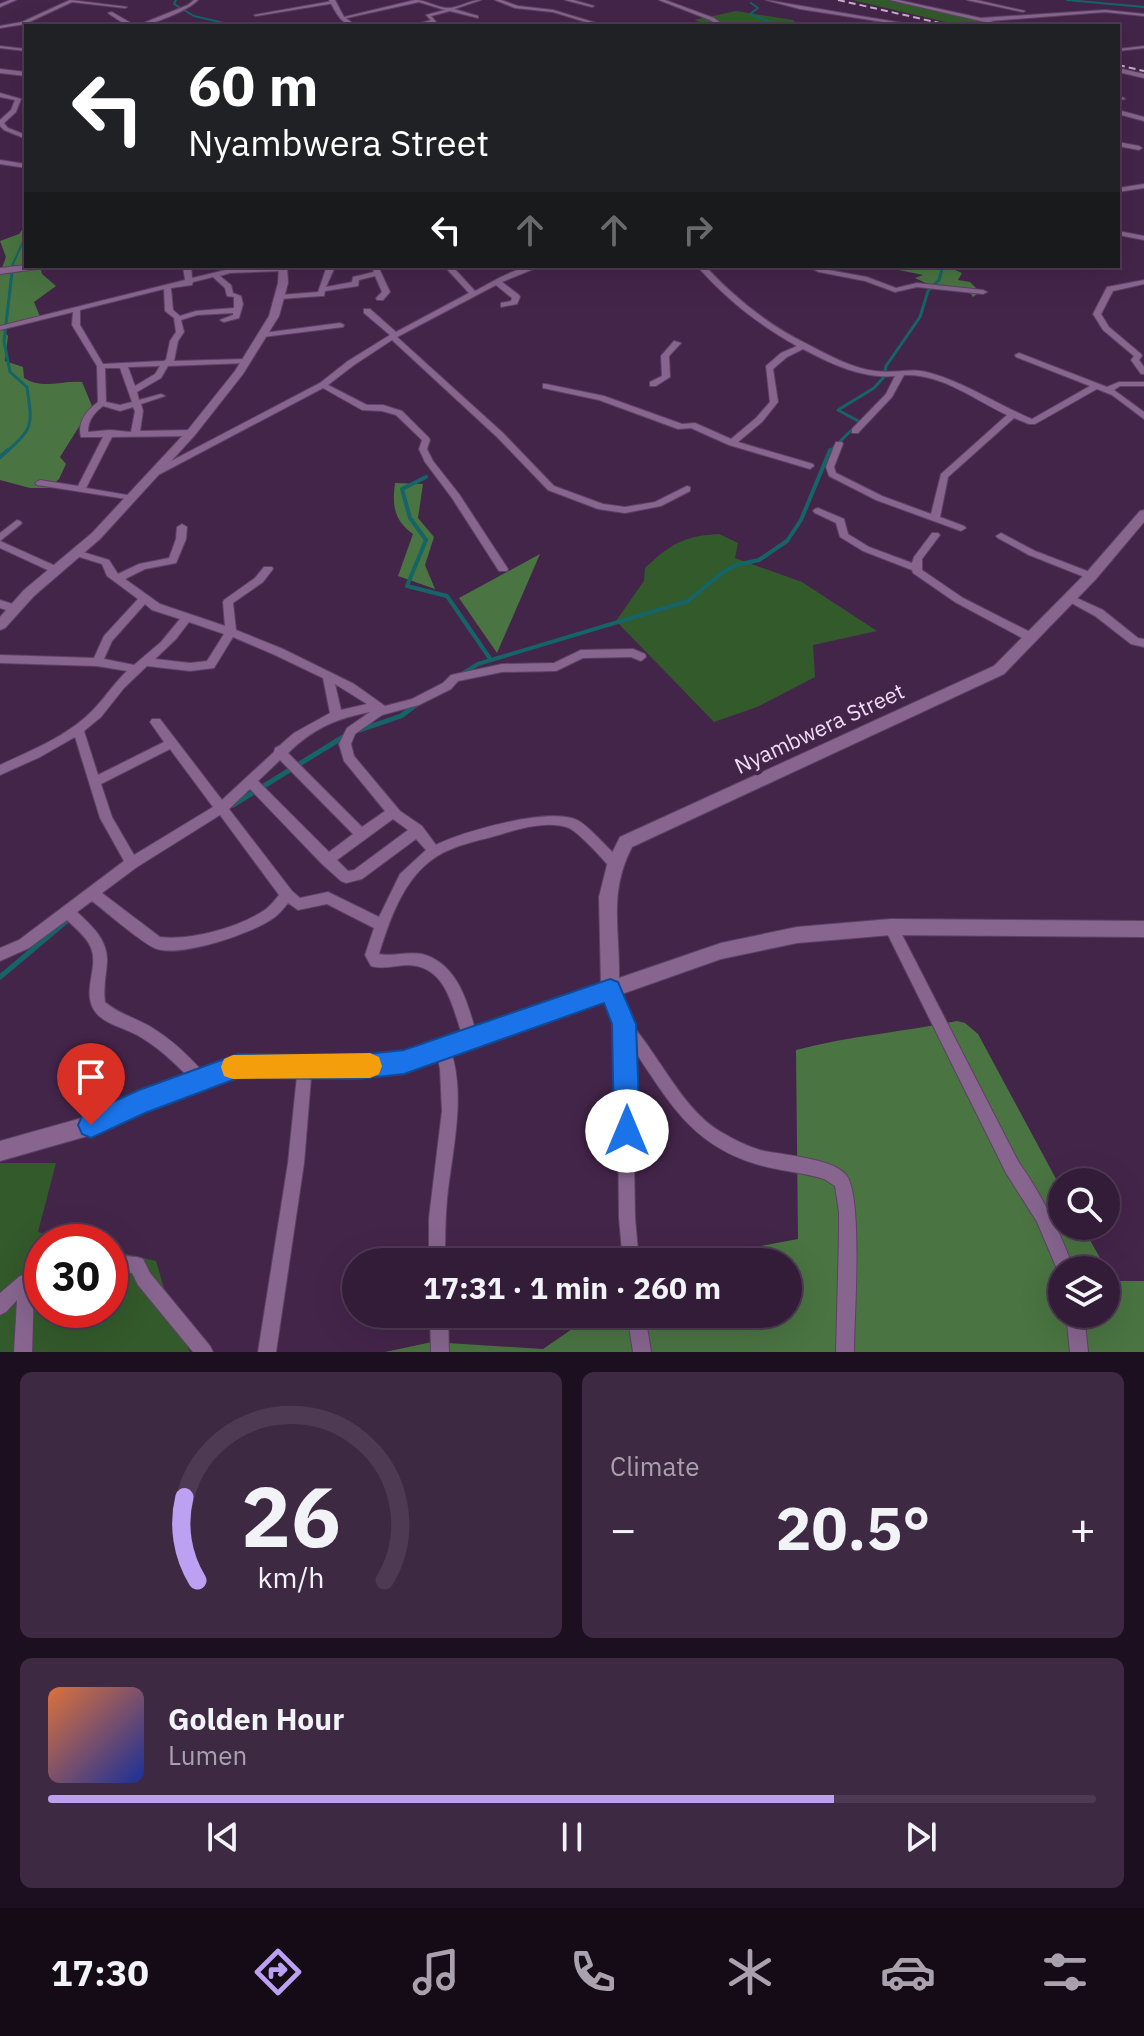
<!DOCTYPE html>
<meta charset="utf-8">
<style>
body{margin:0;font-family:"IBM Plex Sans",sans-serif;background:#3e2943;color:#f1f3f6;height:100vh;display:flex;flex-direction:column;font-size:30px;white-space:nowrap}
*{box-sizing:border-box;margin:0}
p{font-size:26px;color:#a9a1ae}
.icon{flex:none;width:44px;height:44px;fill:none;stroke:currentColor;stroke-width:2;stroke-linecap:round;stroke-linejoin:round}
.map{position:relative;height:1352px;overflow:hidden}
.panel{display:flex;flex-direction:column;gap:20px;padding:20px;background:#1c0f1f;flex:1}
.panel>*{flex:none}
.guide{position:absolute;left:24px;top:24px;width:1096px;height:244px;border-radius:0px;box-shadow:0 8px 32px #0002,0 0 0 2px #4e3a53;background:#202124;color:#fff;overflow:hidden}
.controls{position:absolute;left:1048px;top:1168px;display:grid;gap:16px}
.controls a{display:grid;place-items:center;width:72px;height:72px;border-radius:50%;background:#331c38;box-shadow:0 8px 32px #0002,0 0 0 2px #4e3a53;font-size:40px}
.speed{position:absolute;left:24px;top:1224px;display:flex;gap:16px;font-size:40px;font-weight:700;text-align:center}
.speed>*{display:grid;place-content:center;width:104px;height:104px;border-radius:50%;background:#331c38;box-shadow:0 8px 32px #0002,0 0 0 2px #4e3a53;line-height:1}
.speed .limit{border:12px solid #d22;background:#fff;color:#111}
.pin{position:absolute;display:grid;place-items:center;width:68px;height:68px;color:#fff;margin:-82px -34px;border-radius:50% 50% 50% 0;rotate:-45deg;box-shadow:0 0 8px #0007}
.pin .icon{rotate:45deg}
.me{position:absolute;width:88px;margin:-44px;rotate:0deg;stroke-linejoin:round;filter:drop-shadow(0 0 6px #0008)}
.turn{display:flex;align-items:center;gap:28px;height:168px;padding:0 32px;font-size:36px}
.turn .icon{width:104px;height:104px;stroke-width:2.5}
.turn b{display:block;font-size:56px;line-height:68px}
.lanes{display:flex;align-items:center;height:76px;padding:0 32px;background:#0003;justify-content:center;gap:40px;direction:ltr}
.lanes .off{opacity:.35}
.big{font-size:60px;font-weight:700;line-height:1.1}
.panel .card{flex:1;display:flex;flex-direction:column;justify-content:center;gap:12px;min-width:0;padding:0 28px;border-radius:12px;background:#3e2943}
.panel .dial{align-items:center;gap:0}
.dial svg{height:208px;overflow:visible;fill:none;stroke:#4e3a53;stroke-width:7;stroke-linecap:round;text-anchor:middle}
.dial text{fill:#f1f3f6;stroke:none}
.song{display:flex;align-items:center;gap:24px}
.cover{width:96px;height:96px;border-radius:12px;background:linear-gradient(135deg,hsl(20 70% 55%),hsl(230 70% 35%))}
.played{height:8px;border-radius:4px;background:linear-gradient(90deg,#bca0f2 75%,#4e3a53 75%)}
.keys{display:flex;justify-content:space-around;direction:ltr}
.heat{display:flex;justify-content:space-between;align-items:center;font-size:44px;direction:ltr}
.panel .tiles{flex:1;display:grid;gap:20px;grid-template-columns:1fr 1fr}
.card:last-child{grid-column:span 2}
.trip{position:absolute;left:342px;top:1248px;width:460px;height:80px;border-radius:40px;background:#331c38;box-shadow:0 8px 32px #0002,0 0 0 2px #4e3a53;font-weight:700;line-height:80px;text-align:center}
.tab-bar{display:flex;height:128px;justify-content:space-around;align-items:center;background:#140b16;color:#a9a1ae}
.tab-bar .icon{width:56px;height:56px}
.tab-bar .selected{color:#bca0f2}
.tab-bar b{font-size:36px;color:#f1f3f6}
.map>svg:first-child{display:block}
.green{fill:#335a2b}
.forest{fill:#4a7442;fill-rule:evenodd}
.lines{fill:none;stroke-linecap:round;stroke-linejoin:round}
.stream-far3{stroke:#156468;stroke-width:2}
.stream-far2{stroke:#156468;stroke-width:3}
.stream-far1{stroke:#156468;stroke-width:4}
.stream{stroke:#156468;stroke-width:5}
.minor-casing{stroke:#5d4263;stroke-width:2}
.tertiary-casing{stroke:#5d4263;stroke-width:2}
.minor{fill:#87658f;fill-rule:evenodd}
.tertiary{fill:#87658f;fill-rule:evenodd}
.rail{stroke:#c3adc8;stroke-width:2;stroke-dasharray:7 4;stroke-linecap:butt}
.route{fill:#1a73e8;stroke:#114b97;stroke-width:2}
.slow{fill:#f59e0b}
.labels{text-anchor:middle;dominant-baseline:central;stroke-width:8;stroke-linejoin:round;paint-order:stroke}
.street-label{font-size:22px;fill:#f0ddf4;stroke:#44254a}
</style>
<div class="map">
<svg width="1144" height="1352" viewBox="0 0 1144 1352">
<rect width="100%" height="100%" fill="#44254a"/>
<!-- green -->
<g class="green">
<path d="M852,0H887L1001,26H963Z"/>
<path d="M736,11L793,20L799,26H712L694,20Z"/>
<path d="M719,534L738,543L735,558L802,582L877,631L813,645L815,677L757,707L714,722L616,621L644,581L645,568C671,544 683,536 719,534Z"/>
<path d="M0,1163H56L38,1232L78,1242H42V1310H110V1250L156,1261L173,1319L190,1352H0Z"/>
</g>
<!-- forest -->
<g class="forest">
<path d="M26,225V266H40L42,274L56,286L34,302L41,319L3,330L8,336L5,361L23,367L24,378C43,390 62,380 82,382L92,406L60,457L66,464L59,479L49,488H30L0,480V273L6,257L0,241L19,234Z"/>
<path d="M880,266H946L962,273L958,280L970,282L980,292L973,297L967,289L932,286L915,278L923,275Z"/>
<path d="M395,483L423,484L418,518L434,537L425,565L435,589L398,576L413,534C394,520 392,506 395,483Z"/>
<path d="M540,554L497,653L459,598Z"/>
<path d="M957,1021L965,1023L978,1034L1062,1190V1226H1082L1113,1281H1144V1352H385L432,1342L543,1349L594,1314H788V1262H676L798,1239L796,1050C849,1036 903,1032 957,1021ZM1062,1270H1106V1314H1062Z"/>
</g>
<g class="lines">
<!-- stream-far3 -->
<g class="stream-far3">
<path d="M176,0L174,4L194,16L237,26"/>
<path d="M1067,0L1144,7"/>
<path d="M751,3L758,8L750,14L781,26"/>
<path d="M867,26L878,20"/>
<path d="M12,266L26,235"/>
</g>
<!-- stream-far2 -->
<g class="stream-far2">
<path d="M6,452C35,428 32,423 27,387L10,372L4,341L13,264"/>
<path d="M829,452L860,422L838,410L874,388L884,377L886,366L920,317L928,291L939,280L943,266"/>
</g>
<!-- stream-far1 -->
<g class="stream-far1">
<path d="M0,457L8,450"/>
<path d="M426,477L402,489L410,518L426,540L407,586L447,596L491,660"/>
<path d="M460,675L478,664L688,601L723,572L736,565L759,560L787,541L801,520L830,450"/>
</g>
<!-- stream -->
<g class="stream">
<path d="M360,730L401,716L417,704"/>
<path d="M233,805L348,734"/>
<path d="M0,977L69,919"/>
</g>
<defs>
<g id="minor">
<path d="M10,0H16L0,7V4Z"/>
<path d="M70,0L127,7L125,8L72,2L25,24L0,28V26L22,22Z"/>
<path d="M194,0H198C189,10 145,29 131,26C123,24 114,17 108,13L112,12L136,26L188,5Z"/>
<path d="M415,0C426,0 437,8 448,8C459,8 470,0 481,0L454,9L478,16V18L450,11L431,16L436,22L411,26L431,20L426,15L445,10L419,2L342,19L340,18Z"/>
<path d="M495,0H501L518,6L553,10L606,26H599L553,12L515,8Z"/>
<path d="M565,0H573L594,6L592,7Z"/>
<path d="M659,0H665L714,18L725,26H720L710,20Z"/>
<path d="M766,0L920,26H909L800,9Z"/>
<path d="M890,0H898L981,18L1105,10L1144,14V16L1105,12L990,21L1010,26H1002Z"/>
<path d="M967,0H976L1025,11L1023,12Z"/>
<path d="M333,1L335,3L256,16L254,15Z"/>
<path d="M0,46L26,49V51L0,48Z"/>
<path d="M1144,46V48L1118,51V49Z"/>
<path d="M1118,68L1144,74V78L1118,72Z"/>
<path d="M0,69L26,72V76L0,73Z"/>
<path d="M0,93L21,99L16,112L4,123L8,128L26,135V139L4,130L0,126V120L11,110L15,100L0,97Z"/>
<path d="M1118,96L1124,98L1125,99L1118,100Z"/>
<path d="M1118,110L1144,117V121L1118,114Z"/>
<path d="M1118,142L1139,146L1142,148L1139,150L1118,146Z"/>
<path d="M0,160L26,164V168L0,164Z"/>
<path d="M1144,184V188L1118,192V188Z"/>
<path d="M1118,231L1144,236V240L1118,235Z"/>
<path d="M183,266H191L192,278L230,269L284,268V270L282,271L230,273L220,276L231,285L233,293L241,296L243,304L239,318L224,322L220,320L233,315V313L197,315L181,320L184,332L178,341L174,361L246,359L250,361L246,363L168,366L161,378L137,392L139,400L161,394L165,396L141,404L143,411L140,431L191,430L195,433L191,436L112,437L86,488L133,496V500L37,485L35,483L40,480L78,486L103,437H81C77,422 86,411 98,402L97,366L72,325L73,312L0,330V326L185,280ZM213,277L225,288L227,296L234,297V308L196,311L180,316L173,310L171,288L192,285L193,282ZM164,289L165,311L174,318L176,332L170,341L166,360L163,361L103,364L80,325V310ZM160,366L155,374L135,386L128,367ZM105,368H120L132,402L120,405L106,402ZM103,406L120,411L133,407L135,411L131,432L110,430L88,432C88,420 94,413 103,406Z"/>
<path d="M327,266H335L334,269L326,287L352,282L353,277L374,272L372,266H378L390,292L383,300H377L376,298L382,292L375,276L359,280L358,286L325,291L324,296H321L280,299L276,297L280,295L318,292Z"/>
<path d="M444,266H452L475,291C495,280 517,266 541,266L502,282L519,295L520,297L517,304L501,307V303L511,301L512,298L496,285L397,337L503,433L554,486L603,504L625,507L655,502L687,486L690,487V491L661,506L625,513L598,509L548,490L497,437L392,340L354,365L328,385L367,405H383L402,411L429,438L430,440L427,449L433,461L459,494L508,569L507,571H499L452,498L425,462L419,449L422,440L396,415L382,411L362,410L323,388L160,474H154V470L320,383L348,361L390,335L364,313V309H370L396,332L469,293Z"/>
<path d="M697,266H705C735,298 768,325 807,344C828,355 851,368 875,371C894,374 912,367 930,373C966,383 998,405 1032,419L1090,386L1016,357L1015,355L1019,353L1107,387L1119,382H1144V386H1120L1114,390L1144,412V419L1112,395L1097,389L1035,424H1029L1014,418L948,477L940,517L964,526L966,528L961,531L876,500L829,476L826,467L835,444L836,442H842L843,444L834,467L836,473L882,496L931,514L941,474L1007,415C975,400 941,373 904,375L892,397L858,433H852V429L886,394L895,376C863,379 831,364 803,349L787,357L773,369L778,402L762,422L738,442L813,464L814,466L810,469L729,445L691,428L678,429L599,400L543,388V384H546L604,396L682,424L695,423L731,439L756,418L770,402L766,366L781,353L797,346C759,325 726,299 697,266Z"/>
<path d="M806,266H816L823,269L867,277L896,288L917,283L983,290L987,292L983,294L917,287L895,292L865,281L819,272Z"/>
<path d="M1144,280V284L1113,291L1101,314L1109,327L1141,354L1142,356L1139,360L1144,367V374H1141L1131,360L1134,356L1103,330L1093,314L1107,287Z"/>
<path d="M340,323L344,325L343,327L263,337L259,335L263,333Z"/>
<path d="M674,341L681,343L669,356L670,377L656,386H650V382L662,376L661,356Z"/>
<path d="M818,508L844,519L848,534L869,547L912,563L914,557L932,533H938L940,535L922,559V570L963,598L1034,634L1035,637L1034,640H1026L955,602L913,573L912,570L863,551L840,537L836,523L815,513L813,511L815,509Z"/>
<path d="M17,520L20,521L22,523L20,525L0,541L60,568L61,570L60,572H52L0,548V533Z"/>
<path d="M182,524L187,527L186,539L176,563L145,569L125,579L160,604L225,626L223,602L224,600L255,578L264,567H272L273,569L263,582L233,603L236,630L283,649L354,684L385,706L412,699L443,683L451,675L502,664L554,663L581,650L633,649L645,654L646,657L641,661L631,657L583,658L556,671L502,672L458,681L451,689L419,705L382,715L355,734L351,744L354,756L400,811L422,826L436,845C463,831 549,807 577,820C588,825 608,849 619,858L620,862L619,866L614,867L609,866C601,857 578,832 569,828C549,820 521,828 502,834C479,841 452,845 433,859C403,880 389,921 379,954C392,957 408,951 422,954C460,964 469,1008 478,1040L476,1045L471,1047L466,1045C453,1015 450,966 408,965C396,965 384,970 371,966L365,955L374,928L327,904L298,910L288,903C284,908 280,913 275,917C254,933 183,957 157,949C144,945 105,911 92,901L77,912C92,926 108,940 107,962C106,976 103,988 105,1002C119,1014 136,1018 151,1027C171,1039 188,1055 204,1073L206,1078L204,1083L199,1085L194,1083C178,1066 162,1050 142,1038C128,1028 103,1025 94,1010C82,991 99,967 91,948C87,937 75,928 67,920L29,948L0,961V948L19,940L124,861L100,818L75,737L40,757L0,775V765C32,750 68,736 93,710C105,698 114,683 127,671L97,666L0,663V655L94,658L104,636L138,599L107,576L102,564L73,555L71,553L73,551L76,550L109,560L118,574L139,564L169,558L176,539L177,527ZM145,604L152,610L180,619L161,642L134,665L104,659L112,641ZM189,622L224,634L207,661L190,663L155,659L176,639ZM233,637L275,655L323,678L330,713L294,733L279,746L275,748L274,752L222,800L160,719H152L150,722L164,742L98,775L84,731L101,717L124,688L147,666L190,671L214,668ZM335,684L367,704L341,710ZM370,712L347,728L339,744L344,761L385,811L362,827L288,753C314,728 335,719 370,712ZM170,749L213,807L134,855L112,817L101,784ZM280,760L353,834L329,852L258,781ZM250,789L322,864L341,881L346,883L362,879L416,839L426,850L400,874L379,917L328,892L300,898L292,891L229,809ZM220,815L279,895C275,900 271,905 266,909C241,927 190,941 160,937L102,893L137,867ZM393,819L408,830L354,870L348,871L337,860Z"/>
<path d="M1001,533L1035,551L1095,574L1096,576L1091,579L1087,578L1029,555L998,538L996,536Z"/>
<path d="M1070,595L1103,610L1138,638L1144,639V647L1131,644L1095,616L1066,600L1065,598Z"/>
<path d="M0,600L19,606L20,609L15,613L0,608Z"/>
<path d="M891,921L896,923L1018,1161C1042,1195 1060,1231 1074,1270H1062V1277L1060,1276L1037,1222L1006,1173L886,931L884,927L886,923Z"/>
<path d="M610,983L615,985C620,996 623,1009 629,1019C635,1030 644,1039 650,1049C670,1077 691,1115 721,1132C733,1139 747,1146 760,1150C781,1155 835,1158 847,1176C863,1201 854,1318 854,1352H836L839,1236V1212L835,1186L824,1179C802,1172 779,1171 756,1164C690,1144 668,1100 632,1047L635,1218L639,1262H623L619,1218L617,1024L603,990L605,985Z"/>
<path d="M443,1041L448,1043C468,1092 452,1149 447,1199C445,1220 445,1241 445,1262H429V1218L442,1111L440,1069L436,1048L438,1043Z"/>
<path d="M305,1059L310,1061L312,1066L304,1163L276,1352H258L288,1163L298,1066L300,1061Z"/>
<path d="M110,1255L137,1257L143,1259L150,1273L210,1346L213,1352H193L138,1285L132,1273L110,1271Z"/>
<path d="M42,1270V1286L34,1289L32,1352H14L17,1300L6,1312L0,1315V1293L20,1276Z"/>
<path d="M430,1314H448L449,1352H431Z"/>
<path d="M627,1314H645L651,1352H633Z"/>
<path d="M1066,1314H1084L1088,1352H1070Z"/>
</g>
<g id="tertiary">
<path d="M329,0H335L344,17L357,26C341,26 336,12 329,0Z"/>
<path d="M26,265L41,266L37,269L0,274V268Z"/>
<path d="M279,266H287L288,283L279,316L243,374L195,435L100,539L34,596L5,628L0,630V617L24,590L92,533L187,431L235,371L269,316L278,283Z"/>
<path d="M1144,510V522L1096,579L1004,674L632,847C608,893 620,930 619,978L721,943L797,927L891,919L1144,921V937L891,935L797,943L721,959L404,1071L358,1076L238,1075L143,1110L91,1135L0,1161V1141L89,1116L139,1092L238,1057L358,1058L404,1053L601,985L599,897L608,861L620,837L994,666L1086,573L1140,511Z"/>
</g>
</defs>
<!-- minor casing -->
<use href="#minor" class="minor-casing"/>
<!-- tertiary casing -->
<use href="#tertiary" class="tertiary-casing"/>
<!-- minor -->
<use href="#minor" class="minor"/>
<!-- tertiary -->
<use href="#tertiary" class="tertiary"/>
<!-- rail -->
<g class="rail">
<path d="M838,0L953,26"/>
<path d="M1118,65L1144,71"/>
</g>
</g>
<!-- route -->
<path class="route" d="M610,979L618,982L636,1024L640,1131L636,1140L627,1144L618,1140L614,1131L612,1024L604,1003L404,1074L358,1079L238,1078L145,1113L91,1138L82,1134L78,1125L82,1116L139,1090L238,1054L358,1055L404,1050Z"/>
<!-- slow -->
<path class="slow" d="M370,1053L379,1057L382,1066L379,1074L370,1078L233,1079L224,1076L221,1067L224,1059L233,1055Z"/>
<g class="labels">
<!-- street labels -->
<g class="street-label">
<text transform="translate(819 728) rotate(-25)">Nyambwera Street</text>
</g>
</g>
</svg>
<div class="controls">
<a><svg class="icon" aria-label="search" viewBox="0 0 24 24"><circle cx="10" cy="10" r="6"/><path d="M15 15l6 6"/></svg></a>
<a><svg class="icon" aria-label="layers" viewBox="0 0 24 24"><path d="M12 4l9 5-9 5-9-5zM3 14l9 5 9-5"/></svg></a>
</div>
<div class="speed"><div class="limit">30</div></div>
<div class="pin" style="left:91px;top:1125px;background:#d93025"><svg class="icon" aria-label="arrive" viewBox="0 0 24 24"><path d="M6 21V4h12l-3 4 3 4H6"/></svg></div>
<svg class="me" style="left:627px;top:1131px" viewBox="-20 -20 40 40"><circle r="19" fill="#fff"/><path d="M0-13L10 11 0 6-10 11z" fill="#1a73e8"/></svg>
<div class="trip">17:31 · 1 min · 260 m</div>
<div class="guide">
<div class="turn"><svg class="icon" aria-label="left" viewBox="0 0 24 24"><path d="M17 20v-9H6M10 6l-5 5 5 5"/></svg><div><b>60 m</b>Nyambwera Street</div></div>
<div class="lanes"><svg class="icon" aria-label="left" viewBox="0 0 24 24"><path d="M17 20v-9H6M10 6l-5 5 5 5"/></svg><svg class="icon off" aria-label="ahead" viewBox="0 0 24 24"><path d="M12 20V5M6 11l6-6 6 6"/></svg><svg class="icon off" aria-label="ahead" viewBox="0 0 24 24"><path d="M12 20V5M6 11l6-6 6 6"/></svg><svg class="icon off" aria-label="right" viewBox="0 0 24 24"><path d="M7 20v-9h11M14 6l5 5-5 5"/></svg></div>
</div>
</div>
<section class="panel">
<div class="tiles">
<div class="card dial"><svg viewBox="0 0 100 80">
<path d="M14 69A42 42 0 1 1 86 69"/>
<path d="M14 69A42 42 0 0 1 9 37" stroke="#bca0f2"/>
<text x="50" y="56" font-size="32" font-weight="700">26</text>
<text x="50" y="72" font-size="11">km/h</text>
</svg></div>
<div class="card"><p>Climate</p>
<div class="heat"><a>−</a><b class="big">20.5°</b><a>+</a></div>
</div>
<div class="card">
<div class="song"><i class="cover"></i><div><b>Golden Hour</b><p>Lumen</p></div></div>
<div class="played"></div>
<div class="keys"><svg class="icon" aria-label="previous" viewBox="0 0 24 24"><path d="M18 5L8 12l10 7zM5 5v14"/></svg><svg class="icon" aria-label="pause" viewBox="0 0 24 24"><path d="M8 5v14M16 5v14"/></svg><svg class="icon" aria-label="next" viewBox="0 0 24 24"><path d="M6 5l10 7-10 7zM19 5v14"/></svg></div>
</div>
</div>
</section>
<nav class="tab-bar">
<b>17:30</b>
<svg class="icon selected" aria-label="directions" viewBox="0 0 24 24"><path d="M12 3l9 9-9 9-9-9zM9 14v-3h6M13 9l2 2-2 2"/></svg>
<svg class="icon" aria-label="music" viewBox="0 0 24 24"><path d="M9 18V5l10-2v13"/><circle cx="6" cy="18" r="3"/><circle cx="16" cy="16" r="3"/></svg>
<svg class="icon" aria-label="phone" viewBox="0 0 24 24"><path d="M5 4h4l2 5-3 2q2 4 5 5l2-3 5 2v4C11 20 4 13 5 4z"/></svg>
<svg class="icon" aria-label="climate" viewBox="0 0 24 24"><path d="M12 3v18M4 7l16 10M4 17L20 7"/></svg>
<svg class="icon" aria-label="car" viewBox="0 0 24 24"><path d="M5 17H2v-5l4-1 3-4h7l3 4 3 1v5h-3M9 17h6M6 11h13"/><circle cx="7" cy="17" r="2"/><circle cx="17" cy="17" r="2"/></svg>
<svg class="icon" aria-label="filters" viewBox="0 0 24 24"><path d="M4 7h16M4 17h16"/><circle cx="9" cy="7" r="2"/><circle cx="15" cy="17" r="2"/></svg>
</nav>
